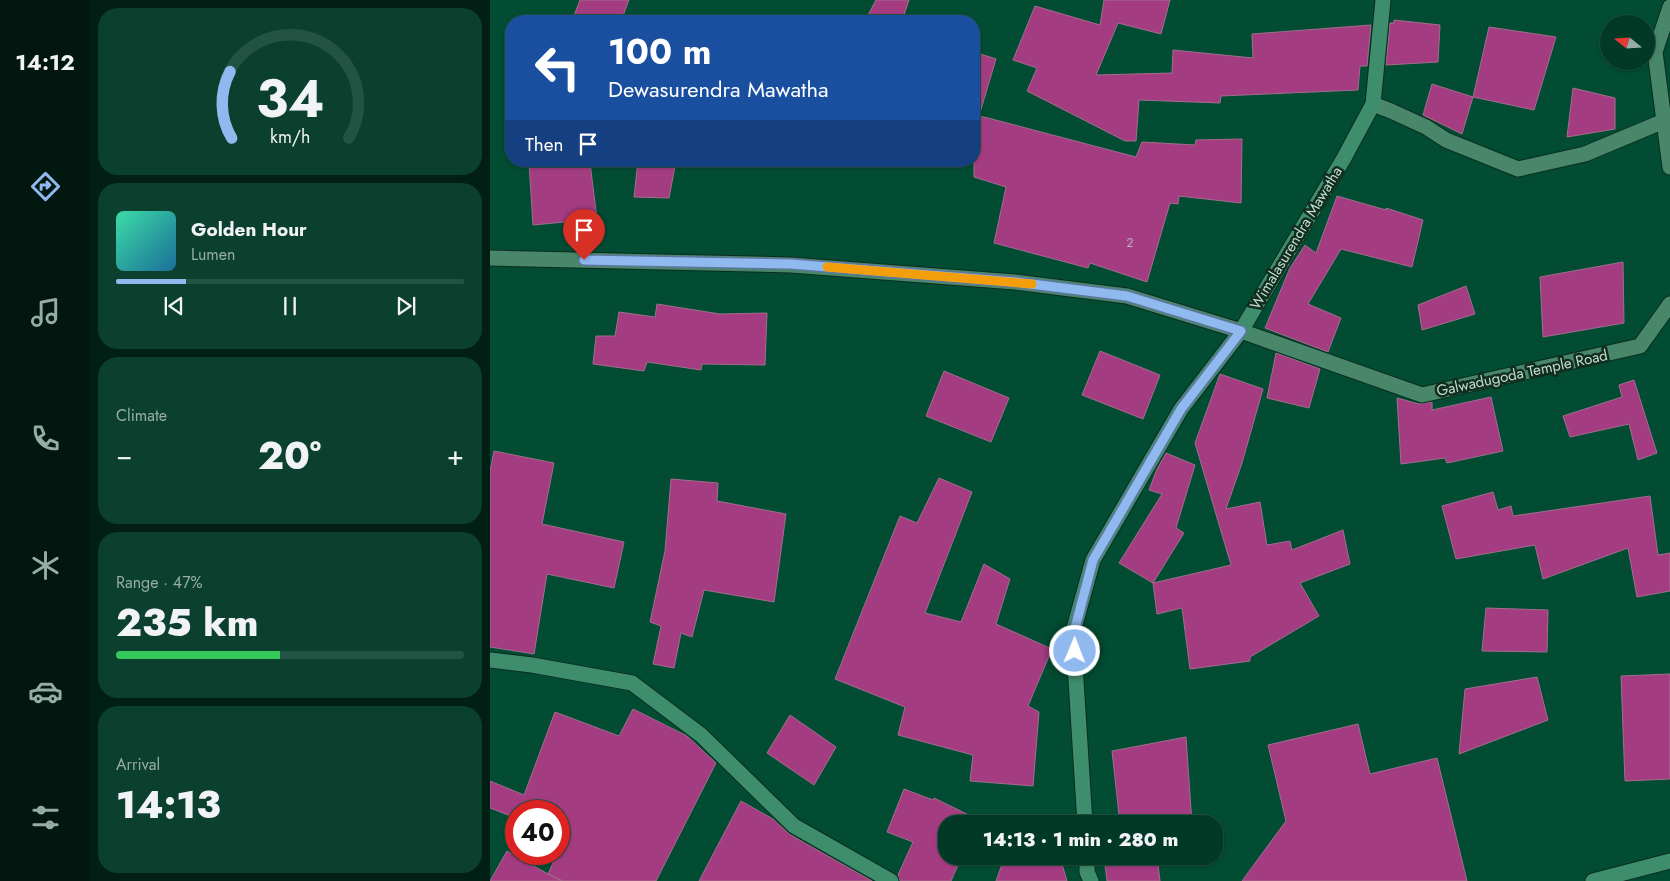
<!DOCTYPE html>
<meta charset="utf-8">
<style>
body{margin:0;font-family:Jost,sans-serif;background:#0c402e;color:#f1f3f6;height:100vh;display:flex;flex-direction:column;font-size:19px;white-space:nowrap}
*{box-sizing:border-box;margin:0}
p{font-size:16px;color:#96aca7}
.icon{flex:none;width:28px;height:28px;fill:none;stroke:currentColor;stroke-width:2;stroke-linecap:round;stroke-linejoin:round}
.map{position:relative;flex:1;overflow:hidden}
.drawer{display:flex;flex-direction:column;gap:8px;padding:8px;background:#011f15;width:400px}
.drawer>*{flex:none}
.banner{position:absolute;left:15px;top:15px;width:475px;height:152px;border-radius:20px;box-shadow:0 1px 4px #0004,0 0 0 1px #235343;background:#1a4fa0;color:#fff;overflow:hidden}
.needle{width:32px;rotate:288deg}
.fabs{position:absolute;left:1110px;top:15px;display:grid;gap:10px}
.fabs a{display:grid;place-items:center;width:55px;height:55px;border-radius:50%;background:#023926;box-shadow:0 1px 4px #0004,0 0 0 1px #235343;font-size:25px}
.speed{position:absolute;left:15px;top:800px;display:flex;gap:10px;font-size:25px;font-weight:700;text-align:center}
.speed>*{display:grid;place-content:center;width:65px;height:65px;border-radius:50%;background:#023926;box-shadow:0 1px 4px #0004,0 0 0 1px #235343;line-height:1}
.speed .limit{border:8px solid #d22;background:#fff;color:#111}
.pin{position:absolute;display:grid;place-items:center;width:42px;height:42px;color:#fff;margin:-51px -21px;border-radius:50% 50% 50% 0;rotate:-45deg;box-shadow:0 0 5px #0007}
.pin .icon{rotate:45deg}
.me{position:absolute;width:55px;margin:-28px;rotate:1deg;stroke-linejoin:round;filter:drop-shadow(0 0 4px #0008)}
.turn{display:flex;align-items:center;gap:18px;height:105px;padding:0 20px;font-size:22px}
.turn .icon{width:65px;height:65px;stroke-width:2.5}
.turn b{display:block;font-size:35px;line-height:42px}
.then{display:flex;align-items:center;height:48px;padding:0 20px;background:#0003;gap:10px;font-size:19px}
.big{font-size:38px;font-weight:800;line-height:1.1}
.drawer .widget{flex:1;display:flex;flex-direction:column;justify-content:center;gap:8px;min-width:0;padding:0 18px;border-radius:20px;background:#0c402e}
.drawer .dial{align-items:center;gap:0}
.dial svg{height:130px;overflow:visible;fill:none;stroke:#235343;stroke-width:7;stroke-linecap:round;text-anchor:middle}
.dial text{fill:#f1f3f6;stroke:none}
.song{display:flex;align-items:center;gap:15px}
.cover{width:60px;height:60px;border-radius:8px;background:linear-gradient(135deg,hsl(160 70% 55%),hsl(200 70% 35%))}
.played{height:5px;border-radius:2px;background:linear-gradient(90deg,#90b9f0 20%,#235343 20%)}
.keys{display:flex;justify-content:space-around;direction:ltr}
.heat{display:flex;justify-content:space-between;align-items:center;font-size:28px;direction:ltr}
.charge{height:8px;border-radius:4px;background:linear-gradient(90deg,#34c759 47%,#235343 0)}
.trip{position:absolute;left:448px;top:815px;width:285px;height:50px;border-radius:20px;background:#023926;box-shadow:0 1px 4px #0004,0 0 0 1px #235343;font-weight:800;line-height:50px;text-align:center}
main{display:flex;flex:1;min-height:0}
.menu{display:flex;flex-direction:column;width:90px;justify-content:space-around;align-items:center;background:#01170f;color:#96aca7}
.menu .icon{width:35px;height:35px}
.menu .current{color:#90b9f0}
.menu b{font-size:22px;color:#f1f3f6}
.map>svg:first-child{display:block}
.building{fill:#a43c82;stroke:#a26e8d}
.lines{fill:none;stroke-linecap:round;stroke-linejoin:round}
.street-casing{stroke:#0b2d1f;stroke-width:17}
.secondary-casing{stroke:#0b2d1f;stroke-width:17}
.street{stroke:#49876b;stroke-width:15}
.secondary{stroke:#3e8e6d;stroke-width:15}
.route-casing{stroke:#5e789c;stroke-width:12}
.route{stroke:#90b9f0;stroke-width:9}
.slow{stroke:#f59e0b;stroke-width:9}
.labels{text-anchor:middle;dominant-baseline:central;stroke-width:5;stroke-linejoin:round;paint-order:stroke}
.number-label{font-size:12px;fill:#b9b6bc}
.street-label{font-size:15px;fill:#c0dfcf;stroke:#122c20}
</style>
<main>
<nav class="menu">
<b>14:12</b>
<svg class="icon current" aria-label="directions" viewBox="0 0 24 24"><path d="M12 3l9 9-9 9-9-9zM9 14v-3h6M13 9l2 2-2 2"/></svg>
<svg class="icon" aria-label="music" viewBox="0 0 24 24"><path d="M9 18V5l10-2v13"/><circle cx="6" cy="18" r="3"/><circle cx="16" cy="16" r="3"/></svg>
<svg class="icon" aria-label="phone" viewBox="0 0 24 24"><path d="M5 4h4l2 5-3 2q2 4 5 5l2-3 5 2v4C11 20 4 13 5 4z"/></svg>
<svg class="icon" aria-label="climate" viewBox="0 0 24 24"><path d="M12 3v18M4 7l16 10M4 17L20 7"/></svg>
<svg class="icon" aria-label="car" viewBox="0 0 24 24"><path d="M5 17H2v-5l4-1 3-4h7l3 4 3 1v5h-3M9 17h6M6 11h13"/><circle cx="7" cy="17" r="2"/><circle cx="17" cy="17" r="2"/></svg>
<svg class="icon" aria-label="filters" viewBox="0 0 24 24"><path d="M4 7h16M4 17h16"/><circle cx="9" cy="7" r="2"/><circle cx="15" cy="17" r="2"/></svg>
</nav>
<section class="drawer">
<div class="widget dial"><svg viewBox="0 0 100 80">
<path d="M14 69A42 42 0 1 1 86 69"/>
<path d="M14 69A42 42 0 0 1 13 28" stroke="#90b9f0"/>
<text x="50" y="56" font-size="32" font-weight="700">34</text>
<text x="50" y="72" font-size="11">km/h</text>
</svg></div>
<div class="widget">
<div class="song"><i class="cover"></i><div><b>Golden Hour</b><p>Lumen</p></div></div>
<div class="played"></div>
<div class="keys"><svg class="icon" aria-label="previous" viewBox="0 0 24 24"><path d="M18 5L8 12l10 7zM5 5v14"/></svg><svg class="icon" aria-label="pause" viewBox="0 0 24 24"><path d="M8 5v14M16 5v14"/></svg><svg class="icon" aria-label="next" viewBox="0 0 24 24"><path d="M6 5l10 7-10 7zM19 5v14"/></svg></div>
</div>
<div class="widget"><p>Climate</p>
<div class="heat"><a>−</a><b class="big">20°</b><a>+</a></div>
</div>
<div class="widget"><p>Range · 47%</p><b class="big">235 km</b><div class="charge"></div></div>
<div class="widget"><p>Arrival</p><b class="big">14:13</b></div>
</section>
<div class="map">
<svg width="1180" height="881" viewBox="0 0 1180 881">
<rect width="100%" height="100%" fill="#024c33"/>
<!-- building -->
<g class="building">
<path d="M90,0H139L131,21H82Z"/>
<path d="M386,0H419L412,21H375Z"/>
<path d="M614,0H680L671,34L628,23L606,75L682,73L683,50L763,58L762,34L881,25L877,66H870L868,90L731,96L730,103L649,100L646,141H635L537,91L547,68L523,60L545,6L610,25Z"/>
<path d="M904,20L950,25L948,62L896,65L900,23H904Z"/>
<path d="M999,27L1066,37L1044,110L983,97Z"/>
<path d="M484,52L506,59L489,116L484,115Z"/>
<path d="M942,84L983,97L972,134L933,115Z"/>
<path d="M1083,88L1125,98V129L1077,137Z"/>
<path d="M484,115L498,118L646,157L652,142L705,145L706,140L752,139L751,203L689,196L688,204L680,203L657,282L600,263L598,268L504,243L516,187L484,177Z"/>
<path d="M148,161H186L179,198L144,197Z"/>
<path d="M39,163H100L107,219L43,225Z"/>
<path d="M847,196L896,210V208L933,220L922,267L851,249L818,304L851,318L838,352L775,328L800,268L815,245L826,253Z"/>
<path d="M1133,262L1134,323L1053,337L1050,277Z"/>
<path d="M976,286L985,314L932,330L928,305Z"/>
<path d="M167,304L230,314L277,313L275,365L212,364L211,370L157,362L154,371L103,364L106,336H125L129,312L165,317Z"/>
<path d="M610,351L670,375L653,419L592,395Z"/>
<path d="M786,353L830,369L819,408L777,398Z"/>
<path d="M454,371L519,398L501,442L436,416Z"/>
<path d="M730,374L773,389L752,463L736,509L770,502L777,545L800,541L802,550L853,530L860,564L810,583L829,616L760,657V661L700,669L692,608L667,614L663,583L741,565L705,443Z"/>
<path d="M1144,380L1167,453L1148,460L1139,424L1080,437L1073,416L1132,397L1129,385Z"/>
<path d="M1001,397L1013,451L957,463L955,458L911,464L907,398L929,404L942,402V410Z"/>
<path d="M4,451L64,463L52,524L134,542L124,588L57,574L44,654L0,647V472Z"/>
<path d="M676,453L705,465L686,528L694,533L663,583L629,563L672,494L659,490L667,469Z"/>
<path d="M449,478L482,492L435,613L471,622L494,564L520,579L506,624L562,649L538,706L549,712L543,786L480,781L483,755L408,735L415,707L345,679L410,516L427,523Z"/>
<path d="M181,479L228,483L227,501L296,514L284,602L214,590L202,637L191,633L184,668L163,664L171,626L160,622L175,551Z"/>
<path d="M1003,492L1008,510L1021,506L1023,516L1160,496L1168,555L1180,553V591L1147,597L1138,548L1053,579L1045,545L966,559L952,506Z"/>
<path d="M996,608L1058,610L1057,652L992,651Z"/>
<path d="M1180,674V779L1135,781L1131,676Z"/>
<path d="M1047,677L1058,720L969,754L975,689Z"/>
<path d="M143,709L197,736L226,763L166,881H73L58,874L67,854H69L75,836L69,833V811H26V818L0,808V781L34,795L65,712L129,736Z"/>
<path d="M300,715L346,747L324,785L277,753Z"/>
<path d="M868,724L880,774L947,758L977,881H752L796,821L778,745Z"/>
<path d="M696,737L702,824H630L622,751Z"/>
<path d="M414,789L443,800L444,798L489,820L488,824H456V856H472L461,881H410L408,875L423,842L397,832Z"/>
<path d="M251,801L283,819L299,834L382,881H209Z"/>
<path d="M17,851L58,874L72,881H0Z"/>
<path d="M515,856H561L572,864L577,881H506Z"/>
<path d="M614,856H667L670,881H617Z"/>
</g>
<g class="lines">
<defs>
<g id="street">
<path d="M1180,7L1165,52L1180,167"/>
<path d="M883,104L901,111L936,127L956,140L1028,169L1095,154L1174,121"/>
<path d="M0,258L301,265L525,282L637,296L751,331L932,395L1150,346L1180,304"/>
</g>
<g id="secondary">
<path d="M0,660L42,665L142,683L211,735L304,826L401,881"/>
<path d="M595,824L583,632L603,560L691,409L751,331L854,158L883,104L893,0"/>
<path d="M597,856V872L601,881"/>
<path d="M1103,881L1180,861"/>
</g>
</defs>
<!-- street casing -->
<use href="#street" class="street-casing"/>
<!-- secondary casing -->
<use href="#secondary" class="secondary-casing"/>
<!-- street -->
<use href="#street" class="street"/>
<!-- secondary -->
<use href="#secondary" class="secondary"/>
</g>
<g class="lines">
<defs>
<path id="route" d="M94,260L301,264L525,282L637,296L751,331L691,409L603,560L584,632L585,651"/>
</defs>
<!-- route casing -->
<use href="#route" class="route-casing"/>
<!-- route -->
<use href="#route" class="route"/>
<!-- slow -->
<path class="slow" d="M337,267L542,284"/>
</g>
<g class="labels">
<!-- number labels -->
<g class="number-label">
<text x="640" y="243">2</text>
</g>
<!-- street labels -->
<g class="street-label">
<text transform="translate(806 238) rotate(-59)">Wimalasurendra Mawatha</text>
<text transform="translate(1032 373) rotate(-12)">Galwadugoda Temple Road</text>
</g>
</g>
</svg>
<div class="fabs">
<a><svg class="needle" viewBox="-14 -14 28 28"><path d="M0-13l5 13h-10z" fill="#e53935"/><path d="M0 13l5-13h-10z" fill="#96aca7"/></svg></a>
</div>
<div class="speed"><div class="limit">40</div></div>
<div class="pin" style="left:94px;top:260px;background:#d93025"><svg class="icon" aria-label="arrive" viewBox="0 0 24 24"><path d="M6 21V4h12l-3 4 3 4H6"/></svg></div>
<svg class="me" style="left:585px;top:651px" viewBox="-20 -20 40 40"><circle r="17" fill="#90b9f0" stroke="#fff" stroke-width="3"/><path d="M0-11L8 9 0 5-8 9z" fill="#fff"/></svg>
<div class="trip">14:13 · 1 min · 280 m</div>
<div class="banner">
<div class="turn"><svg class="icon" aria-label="left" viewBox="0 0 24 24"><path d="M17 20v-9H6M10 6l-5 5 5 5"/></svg><div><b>100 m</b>Dewasurendra Mawatha</div></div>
<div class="then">Then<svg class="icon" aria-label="arrive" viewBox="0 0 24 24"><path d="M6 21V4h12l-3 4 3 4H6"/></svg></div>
</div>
</div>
</main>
